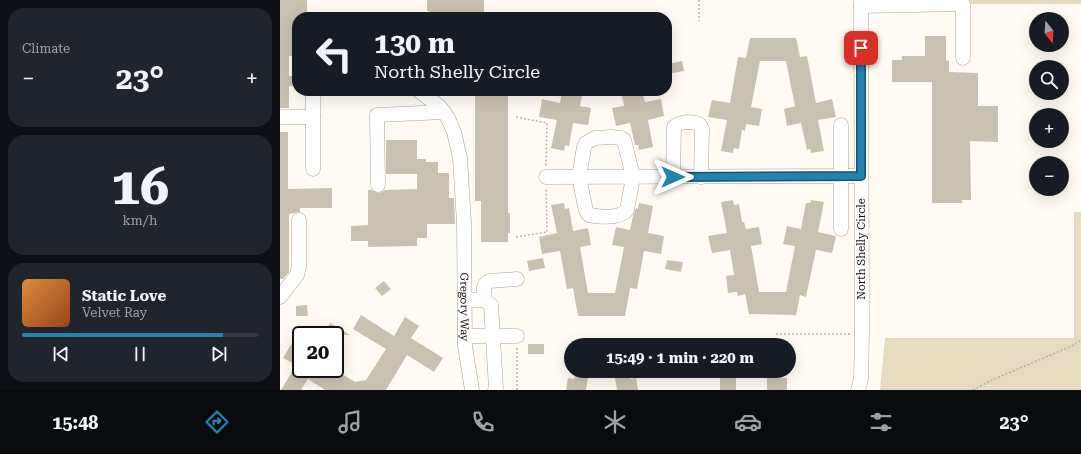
<!DOCTYPE html>
<meta charset="utf-8">
<style>
body{margin:0;font-family:"Roboto Serif",serif;background:#20242c;color:#f1f3f6;height:100vh;display:flex;flex-direction:column;font-size:15px;white-space:nowrap}
*{box-sizing:border-box;margin:0}
p{font-size:13px;color:#9ea1a6}
.icon{flex:none;width:22px;height:22px;fill:none;stroke:currentColor;stroke-width:2;stroke-linecap:round;stroke-linejoin:round}
.map{position:relative;flex:1;overflow:hidden}
.drawer{display:flex;flex-direction:column;gap:8px;padding:8px;background:#0d0f14;width:280px}
.drawer>*{flex:none}
.hud{position:absolute;left:12px;top:12px;width:380px;height:84px;border-radius:16px;box-shadow:0 4px 16px #0002;background:#171b24;color:#f1f3f6;overflow:hidden}
.needle{width:26px;rotate:162deg}
.fabs{position:absolute;left:749px;top:12px;display:grid;gap:8px}
.fabs a{display:grid;place-items:center;width:40px;height:40px;border-radius:50%;background:#171b24;box-shadow:0 4px 16px #0002;font-size:20px}
.speed{position:absolute;left:12px;top:326px;display:flex;gap:8px;font-size:20px;font-weight:700;text-align:center}
.speed>*{display:grid;place-content:center;width:52px;height:52px;border-radius:50%;background:#171b24;box-shadow:0 4px 16px #0002;line-height:1}
.speed .limit{border:2px solid #111;border-radius:6px;background:#fff;color:#111}
.pin{position:absolute;display:grid;place-items:center;width:34px;height:34px;color:#fff;margin:-17px;border-radius:8px;box-shadow:0 2px 6px #0006}
.me{position:absolute;width:44px;margin:-22px;rotate:90deg;stroke-linejoin:round;filter:drop-shadow(0 0 3px #0008)}
.turn{display:flex;align-items:center;gap:14px;height:84px;padding:0 16px;font-size:18px}
.turn .icon{width:52px;height:52px;stroke-width:2.5}
.turn b{display:block;font-size:28px;line-height:34px}
.big{font-size:30px;font-weight:700;line-height:1.1}
.drawer .tile{flex:1;display:flex;flex-direction:column;justify-content:center;gap:6px;min-width:0;padding:0 14px;border-radius:16px;background:#20242c}
.drawer .dial{align-items:center;gap:0}
.dial b{font-size:52px;line-height:1}
.song{display:flex;align-items:center;gap:12px}
.cover{width:48px;height:48px;border-radius:6px;background:linear-gradient(135deg,hsl(30 70% 55%),hsl(20 70% 35%))}
.played{height:4px;border-radius:2px;background:linear-gradient(90deg,#2382ae 85%,#363941 85%)}
.keys{display:flex;justify-content:space-around;direction:ltr}
.heat{display:flex;justify-content:space-between;align-items:center;font-size:22px;direction:ltr}
.trip{position:absolute;left:284px;top:338px;width:232px;height:40px;border-radius:20px;background:#171b24;box-shadow:0 4px 16px #0002;font-weight:700;line-height:40px;text-align:center}
.menu{display:flex;height:64px;justify-content:space-around;align-items:center;background:#090b0e;color:#9ea1a6}
.menu .icon{width:28px;height:28px}
.menu .selected{color:#2382ae}
.menu b{font-size:18px;color:#f1f3f6}
main{display:flex;flex:1;min-height:0}
.map>svg:first-child{display:block}
.green{fill:#e6dac1}
.building{fill:#c9c1b0}
.lines{fill:none;stroke-linecap:round;stroke-linejoin:round}
.minor-casing{stroke:#a9a090;stroke-width:15}
.path{stroke:#b6b2ac;stroke-width:1.5;stroke-dasharray:2 2;stroke-linecap:butt}
.minor{stroke:#fff;stroke-width:14}
.route-casing{stroke:#175471;stroke-width:10}
.route{stroke:#2382ae;stroke-width:7}
.labels{text-anchor:middle;dominant-baseline:central;stroke-width:3;stroke-linejoin:round;paint-order:stroke}
.street-label{font-size:11px;fill:#14110b;stroke:#fff}
</style>
<main>
<section class="drawer">
<div class="tile"><p>Climate</p>
<div class="heat"><a>−</a><b class="big">23°</b><a>+</a></div>
</div>
<div class="tile dial"><b>16</b><p>km/h</p></div>
<div class="tile">
<div class="song"><i class="cover"></i><div><b>Static Love</b><p>Velvet Ray</p></div></div>
<div class="played"></div>
<div class="keys"><svg class="icon" aria-label="previous" viewBox="0 0 24 24"><path d="M18 5L8 12l10 7zM5 5v14"/></svg><svg class="icon" aria-label="pause" viewBox="0 0 24 24"><path d="M8 5v14M16 5v14"/></svg><svg class="icon" aria-label="next" viewBox="0 0 24 24"><path d="M6 5l10 7-10 7zM19 5v14"/></svg></div>
</div>
</section>
<div class="map">
<svg width="801" height="390" viewBox="0 0 801 390">
<rect width="100%" height="100%" fill="#fffbf4"/>
<!-- green -->
<g class="green">
<path d="M690,0H801V4H691Z"/>
<path d="M794,212H801V390H600L605,338H794Z"/>
</g>
<!-- building -->
<g class="building">
<path d="M0,0H27V17H17V56H9V76H17V86H9V108H0Z"/>
<path d="M147,0H204V17H149V11H147Z"/>
<path d="M645,36H666V60L669,61V72L698,73V106H718V142L690,141L691,200H682V203H652V82H612V60H622V56H645Z"/>
<path d="M470,38H516L520,57L527,56L536,103L552,99L556,117L538,120L544,151L531,153L530,149L527,150L521,123L507,126L504,109L515,106L506,61H480L471,107L482,109L479,126L466,124L465,131L462,130L459,149L454,148L453,153L441,151L447,120L428,117L432,100L450,103L458,57L466,58Z"/>
<path d="M402,61L404,71L388,74L387,64Z"/>
<path d="M195,91H228V213H230V233H228V242H201V201H195Z"/>
<path d="M282,91H303L300,106L311,108L308,125L293,123L289,146L285,145L284,151L271,148L277,120L259,117L262,99L280,103Z"/>
<path d="M341,91H362L365,102L381,99L384,116L368,120L373,147L359,150L358,145H355L350,123L336,126L332,108L344,106Z"/>
<path d="M0,132H8V189L52,188V208H20V212L9,214V272L3,279H0Z"/>
<path d="M106,140H137V159H146V162H158V173H169V198H174L175,224H147V238H137V246L88,247V241H71V226L88,225V190H91L98,193L102,192L105,190L137,189V174H106Z"/>
<path d="M453,200L454,205L459,204L462,222H464L466,229L479,227L482,244L471,246L479,292H506L515,246L503,244L507,226L521,229L526,203H530L531,200L544,202L538,232L556,236L552,253L536,250L526,297L520,295L516,315L469,314L465,294L458,296L457,292L448,293L446,276L454,275L450,250L432,253L428,236L447,233L441,202Z"/>
<path d="M284,203L285,209L289,208L293,231L308,228L311,245L300,247L308,293H335L344,247L332,245L336,227L350,230L353,216L356,208L358,209L359,203L373,206L368,233L384,236L381,254L364,251L357,289L350,288L345,316H298L293,288L287,289L280,251L262,254L259,237L277,233L271,205Z"/>
<path d="M263,258L265,268L249,271L247,261Z"/>
<path d="M387,260L403,262L401,272L385,269Z"/>
<path d="M104,281L111,289L102,296L95,288Z"/>
<path d="M27,305L28,316H16V306Z"/>
<path d="M81,315L114,336L125,317L139,326L131,338L163,358L154,372L127,355L106,390H45L28,379L21,390H1L16,365L3,358L12,343L21,349V369H54L75,382L86,380L106,349L73,329Z"/>
<path d="M50,323L70,335H62L55,346V335H43Z"/>
<rect x="248" y="344" width="16" height="10"/>
<path d="M295,371H348L350,379L356,378L358,390H337L335,378H308L306,390H286L288,378L294,379Z"/>
<rect x="440" y="371" width="16" height="19"/>
<rect x="487" y="378" width="20" height="12"/>
</g>
<g class="lines">
<defs>
<g id="minor">
<path d="M581,6L683,4V58"/>
<path id="s1" d="M139,91L160,107L168,118L174,132L180,158L184,223L185,346L192,390"/>
<path d="M0,117H33"/>
<path d="M561,125V229"/>
<path d="M331,137L341,138L344,140L353,177L347,210C339,219 320,217 309,215L306,211L299,177L304,147L306,143L315,138Z"/>
<path d="M33,169V91"/>
<path d="M266,177L581,176"/>
<path d="M393,177L394,127C401,121 410,121 419,124L422,129L421,177"/>
<path d="M98,185L97,115L164,112"/>
<path d="M0,297L17,275L19,267V220"/>
<path d="M185,300H204L211,305L216,388L215,390"/>
<path d="M204,300V287L206,283L210,281L237,279"/>
<path d="M185,336H237"/>
<path d="M578,390L581,379L582,334L581,0"/>
</g>
</defs>
<!-- minor casing -->
<use href="#minor" class="minor-casing"/>
<!-- path -->
<g class="path">
<path d="M419,0V21"/>
<path d="M236,117L267,123L266,166"/>
<path d="M236,237L267,232L266,188"/>
<path d="M496,334H570"/>
<path d="M237,348V390"/>
<path d="M693,390L710,381L794,345L801,340"/>
</g>
<!-- minor -->
<use href="#minor" class="minor"/>
</g>
<g class="lines">
<defs>
<path id="route" d="M393,177L581,176V48"/>
</defs>
<!-- route casing -->
<use href="#route" class="route-casing"/>
<!-- route -->
<use href="#route" class="route"/>
</g>
<g class="labels">
<!-- street labels -->
<g class="street-label">
<text transform="translate(581 249) rotate(-90)">North Shelly Circle</text>
<text stroke="none"><textPath href="#s1" startOffset="231">Gregory Way</textPath></text>
</g>
</g>
</svg>
<div class="fabs">
<a><svg class="needle" viewBox="-14 -14 28 28"><path d="M0-13l5 13h-10z" fill="#e53935"/><path d="M0 13l5-13h-10z" fill="#9ea1a6"/></svg></a>
<a><svg class="icon" aria-label="search" viewBox="0 0 24 24"><circle cx="10" cy="10" r="6"/><path d="M15 15l6 6"/></svg></a>
<a>+</a>
<a>−</a>
</div>
<div class="speed"><div class="limit">20</div></div>
<div class="pin" style="left:581px;top:48px;background:#d93025"><svg class="icon" aria-label="arrive" viewBox="0 0 24 24"><path d="M6 21V4h12l-3 4 3 4H6"/></svg></div>
<svg class="me" style="left:393px;top:177px" viewBox="-20 -20 40 40"><path d="M0-17L14 15 0 8-14 15z" fill="#2382ae" stroke="#fff" stroke-width="4"/></svg>
<div class="trip">15:49 · 1 min · 220 m</div>
<div class="hud">
<div class="turn"><svg class="icon" aria-label="left" viewBox="0 0 24 24"><path d="M17 20v-9H6M10 6l-5 5 5 5"/></svg><div><b>130 m</b>North Shelly Circle</div></div>
</div>
</div>
</main>
<nav class="menu">
<b>15:48</b>
<svg class="icon selected" aria-label="directions" viewBox="0 0 24 24"><path d="M12 3l9 9-9 9-9-9zM9 14v-3h6M13 9l2 2-2 2"/></svg>
<svg class="icon" aria-label="music" viewBox="0 0 24 24"><path d="M9 18V5l10-2v13"/><circle cx="6" cy="18" r="3"/><circle cx="16" cy="16" r="3"/></svg>
<svg class="icon" aria-label="phone" viewBox="0 0 24 24"><path d="M5 4h4l2 5-3 2q2 4 5 5l2-3 5 2v4C11 20 4 13 5 4z"/></svg>
<svg class="icon" aria-label="climate" viewBox="0 0 24 24"><path d="M12 3v18M4 7l16 10M4 17L20 7"/></svg>
<svg class="icon" aria-label="car" viewBox="0 0 24 24"><path d="M5 17H2v-5l4-1 3-4h7l3 4 3 1v5h-3M9 17h6M6 11h13"/><circle cx="7" cy="17" r="2"/><circle cx="17" cy="17" r="2"/></svg>
<svg class="icon" aria-label="filters" viewBox="0 0 24 24"><path d="M4 7h16M4 17h16"/><circle cx="9" cy="7" r="2"/><circle cx="15" cy="17" r="2"/></svg>
<b>23°</b>
</nav>
